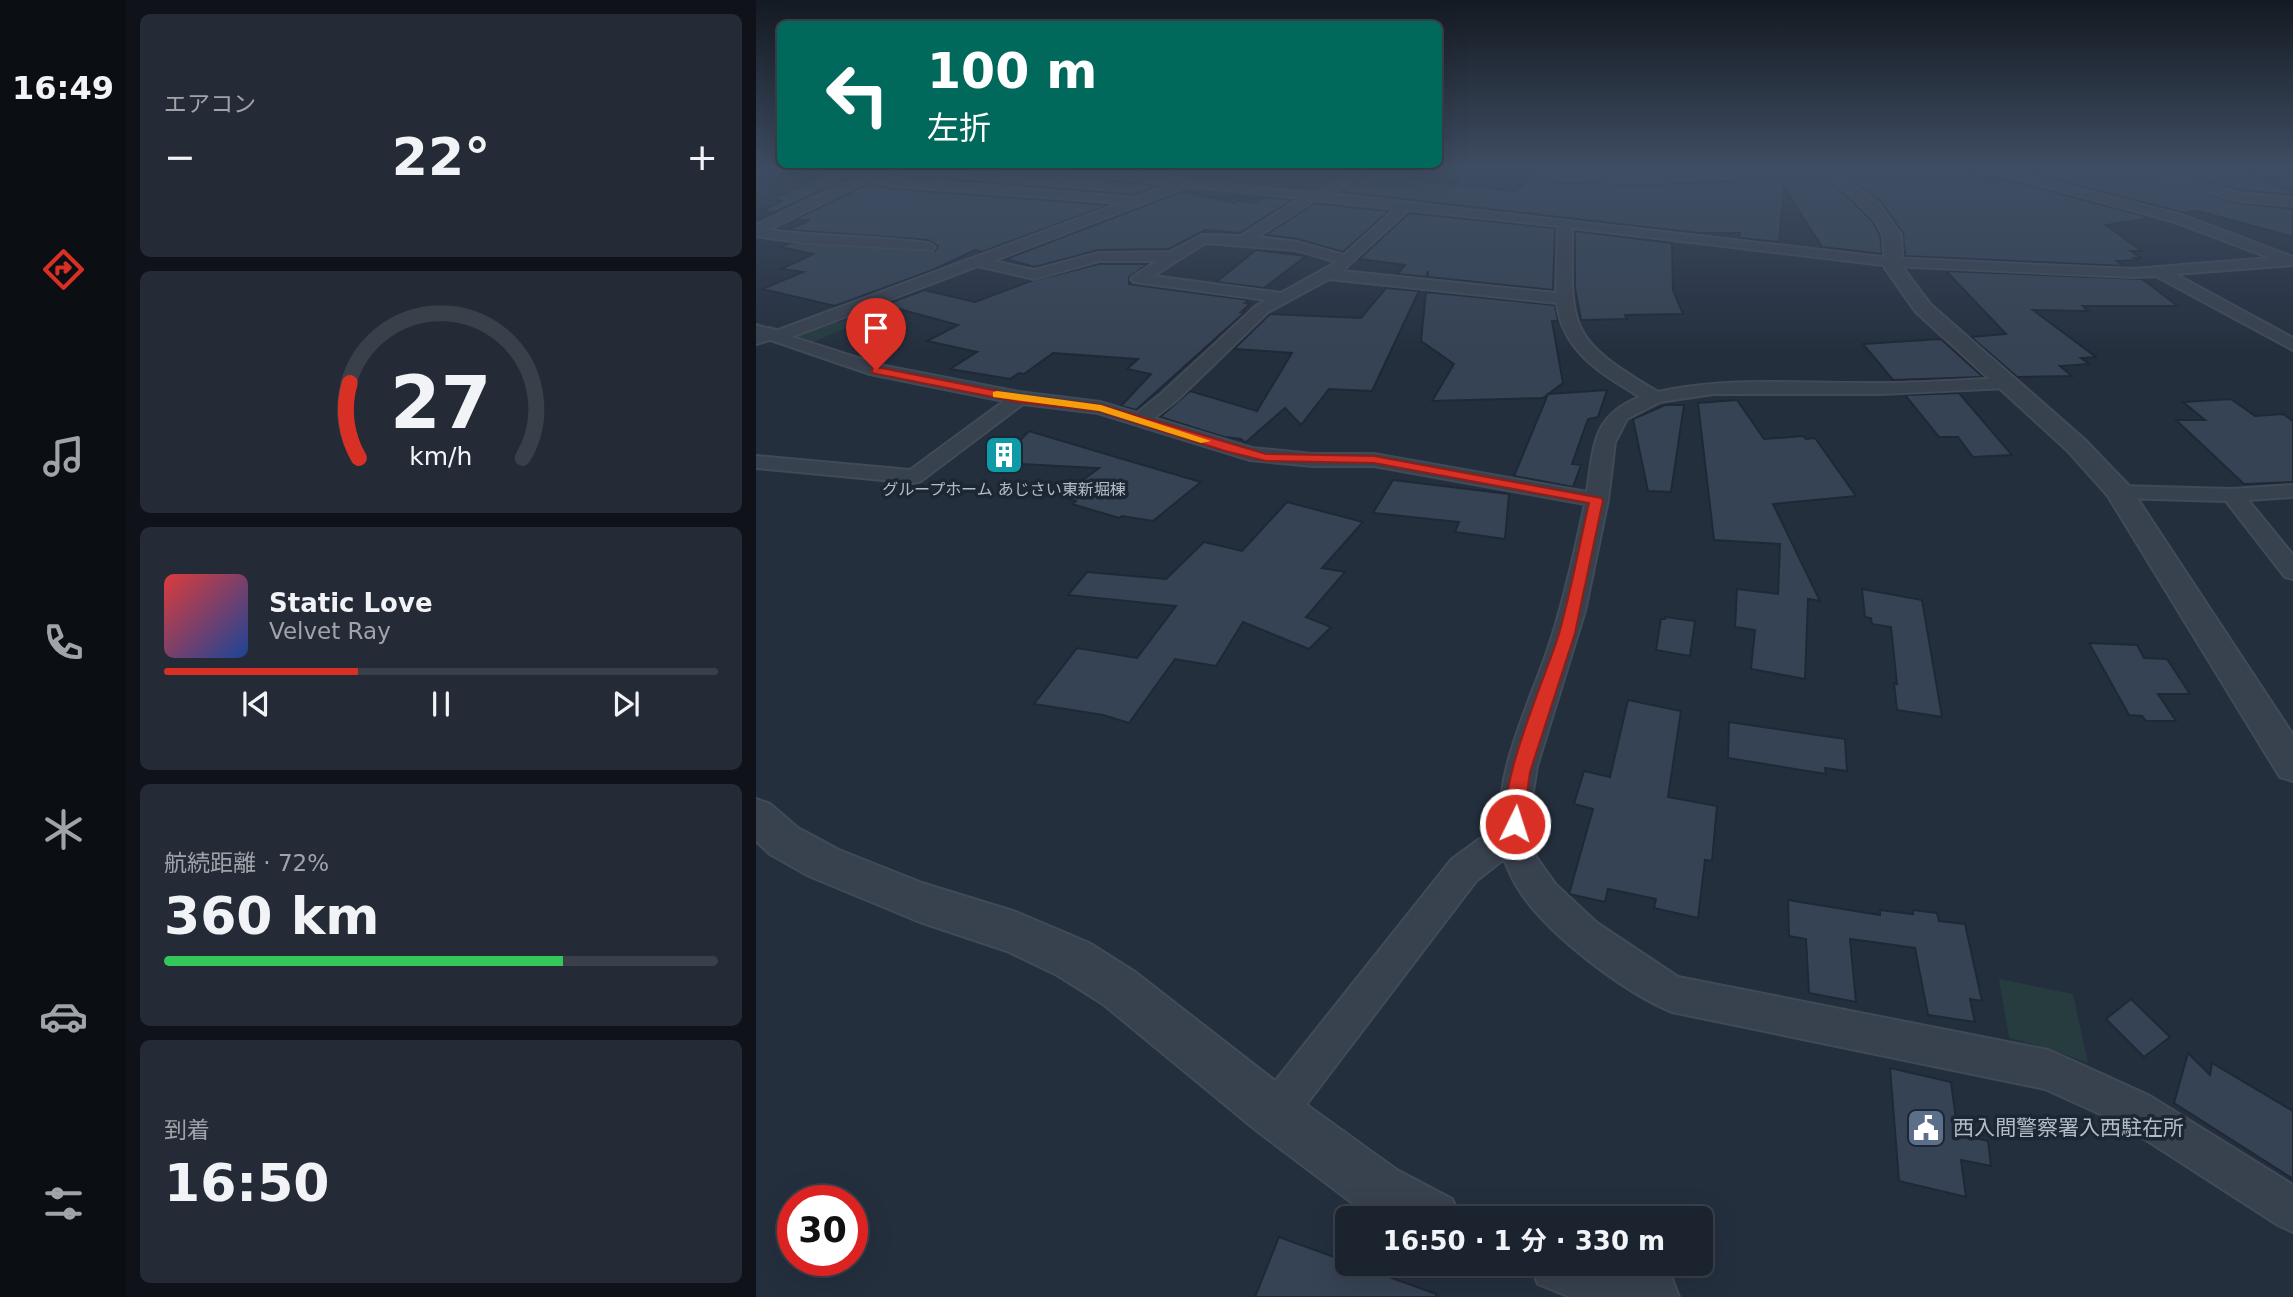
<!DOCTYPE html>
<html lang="ja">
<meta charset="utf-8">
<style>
body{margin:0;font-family:"DejaVu Sans","Noto Sans JP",sans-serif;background:#242b36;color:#f1f3f6;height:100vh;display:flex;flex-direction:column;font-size:26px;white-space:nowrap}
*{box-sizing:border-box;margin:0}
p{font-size:23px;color:#a0a4aa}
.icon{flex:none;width:38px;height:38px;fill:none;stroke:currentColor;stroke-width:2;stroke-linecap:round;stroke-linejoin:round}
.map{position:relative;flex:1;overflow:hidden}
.side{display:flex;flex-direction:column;gap:14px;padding:14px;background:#0f1319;width:630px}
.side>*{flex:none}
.banner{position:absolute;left:21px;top:21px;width:665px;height:147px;border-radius:10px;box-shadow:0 7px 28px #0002,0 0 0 2px #39404a;background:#00695c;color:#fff;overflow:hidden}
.speed{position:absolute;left:21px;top:1185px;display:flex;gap:14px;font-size:35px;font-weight:700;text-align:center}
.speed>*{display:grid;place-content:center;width:91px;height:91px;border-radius:50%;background:#1b232e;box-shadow:0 7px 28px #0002,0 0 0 2px #39404a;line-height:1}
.speed .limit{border:10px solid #d22;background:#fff;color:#111}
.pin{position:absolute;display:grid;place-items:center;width:60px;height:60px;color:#fff;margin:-72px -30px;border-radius:50% 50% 50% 0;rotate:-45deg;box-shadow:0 0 7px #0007}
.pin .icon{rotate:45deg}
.me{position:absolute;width:77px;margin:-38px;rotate:4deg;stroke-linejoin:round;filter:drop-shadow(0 0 5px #0008)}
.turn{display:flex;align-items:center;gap:24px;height:147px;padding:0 35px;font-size:32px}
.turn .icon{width:91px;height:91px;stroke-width:2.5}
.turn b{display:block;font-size:49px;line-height:60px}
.big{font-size:52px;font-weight:700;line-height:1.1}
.side .widget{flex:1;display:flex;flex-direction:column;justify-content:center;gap:10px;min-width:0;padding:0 24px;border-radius:10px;background:#242b36}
.side .dial{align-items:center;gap:0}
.dial svg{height:182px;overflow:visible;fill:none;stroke:#39404a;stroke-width:7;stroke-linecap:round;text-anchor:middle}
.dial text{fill:#f1f3f6;stroke:none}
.song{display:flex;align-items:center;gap:21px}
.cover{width:84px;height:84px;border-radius:10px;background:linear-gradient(135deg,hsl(0 70% 55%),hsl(220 70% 35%))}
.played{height:7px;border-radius:4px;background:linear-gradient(90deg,#d93025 35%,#39404a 35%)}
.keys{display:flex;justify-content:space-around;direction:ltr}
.heat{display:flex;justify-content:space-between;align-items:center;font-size:38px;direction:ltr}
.charge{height:10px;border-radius:5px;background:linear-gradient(90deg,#34c759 72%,#39404a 0)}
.trip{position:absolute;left:579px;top:1206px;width:378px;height:70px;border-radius:10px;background:#1b232e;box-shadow:0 7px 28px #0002,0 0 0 2px #39404a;font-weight:700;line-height:70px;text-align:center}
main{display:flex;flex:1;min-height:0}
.tab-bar{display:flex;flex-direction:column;width:126px;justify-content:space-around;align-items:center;background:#0b0e12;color:#a0a4aa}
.tab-bar .icon{width:49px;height:49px}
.tab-bar .active{color:#d93025}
.tab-bar b{font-size:32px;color:#f1f3f6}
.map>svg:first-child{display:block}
.green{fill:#263c3f}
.building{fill:#364354;stroke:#1f2835;stroke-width:2}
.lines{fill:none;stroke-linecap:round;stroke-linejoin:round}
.minor-casing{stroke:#414a57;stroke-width:4}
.tertiary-casing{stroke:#414a57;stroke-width:4}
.minor{fill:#38414e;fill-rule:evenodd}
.tertiary{fill:#38414e;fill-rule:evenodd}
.route{fill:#d93025;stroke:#8d1f18;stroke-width:2}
.slow{fill:#f59e0b}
.labels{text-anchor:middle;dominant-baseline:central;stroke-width:7;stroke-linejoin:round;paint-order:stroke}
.far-poi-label{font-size:16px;fill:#b4bcc9;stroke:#1d2633}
.near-poi-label{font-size:21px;fill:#b4bcc9;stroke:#1d2633;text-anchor:start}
</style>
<main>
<nav class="tab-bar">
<b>16:49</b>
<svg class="icon active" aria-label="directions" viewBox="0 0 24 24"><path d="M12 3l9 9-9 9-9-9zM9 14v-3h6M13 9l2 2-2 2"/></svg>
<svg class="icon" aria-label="music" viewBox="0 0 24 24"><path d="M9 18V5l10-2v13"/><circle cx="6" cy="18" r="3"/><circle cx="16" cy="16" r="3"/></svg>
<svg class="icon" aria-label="phone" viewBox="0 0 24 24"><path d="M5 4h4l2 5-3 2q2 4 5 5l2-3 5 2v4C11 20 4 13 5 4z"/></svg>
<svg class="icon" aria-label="climate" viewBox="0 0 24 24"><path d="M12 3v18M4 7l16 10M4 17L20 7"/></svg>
<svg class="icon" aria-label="car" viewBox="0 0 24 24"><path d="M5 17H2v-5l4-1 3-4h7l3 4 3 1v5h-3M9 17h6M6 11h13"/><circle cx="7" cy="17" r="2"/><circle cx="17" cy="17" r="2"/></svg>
<svg class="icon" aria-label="filters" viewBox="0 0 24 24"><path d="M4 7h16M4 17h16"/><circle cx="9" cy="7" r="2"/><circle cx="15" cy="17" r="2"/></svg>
</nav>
<section class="side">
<div class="widget"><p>エアコン</p>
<div class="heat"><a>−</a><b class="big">22°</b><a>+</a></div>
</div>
<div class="widget dial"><svg viewBox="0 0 100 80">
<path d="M14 69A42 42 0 1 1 86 69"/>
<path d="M14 69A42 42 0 0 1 10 36" stroke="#d93025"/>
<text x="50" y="56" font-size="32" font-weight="700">27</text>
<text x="50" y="72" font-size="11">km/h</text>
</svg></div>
<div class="widget">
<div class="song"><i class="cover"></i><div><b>Static Love</b><p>Velvet Ray</p></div></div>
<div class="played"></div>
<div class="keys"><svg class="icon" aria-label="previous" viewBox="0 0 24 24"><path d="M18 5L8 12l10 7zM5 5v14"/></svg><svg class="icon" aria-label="pause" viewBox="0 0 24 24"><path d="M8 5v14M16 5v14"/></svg><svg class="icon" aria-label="next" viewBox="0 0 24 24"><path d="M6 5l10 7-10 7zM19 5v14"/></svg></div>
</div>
<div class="widget"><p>航続距離 · 72%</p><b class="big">360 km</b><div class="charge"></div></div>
<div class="widget"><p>到着</p><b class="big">16:50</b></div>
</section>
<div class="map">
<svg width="1537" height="1297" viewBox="0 0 1537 1297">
<rect width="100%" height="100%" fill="#242f3e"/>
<!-- green -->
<g class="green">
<path d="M1493,170H1537V198L1493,196L1472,191L1525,188L1518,182L1525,183L1530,179V177C1519,173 1500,176 1493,170Z"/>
<path d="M119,307L132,311L57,342L35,334L75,319L82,323Z"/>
<path d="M1243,979L1317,994L1332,1063L1291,1048L1253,1038Z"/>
</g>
<!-- building -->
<g class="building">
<path d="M74,170H110L3,219L18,212L6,211L27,200H16Z"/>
<path d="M617,170L683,175L674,181L759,191L780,174L786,173L794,175L795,178L802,183L892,185L1064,176L1089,194L1117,222L1124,236L1126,254L1066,247L1028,187L1023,242L983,238L984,233H941L585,192Z"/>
<path d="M1145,170H1156L1166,174L1204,170L1235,183L1253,180L1396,218L1350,225L1386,251H1375L1385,258H1378L1381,260L1361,261L1368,266L1149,256L1147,233L1125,202L1093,178L1107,172L1115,174Z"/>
<path d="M1314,170H1384L1480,203L1537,209V237L1442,211L1429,213L1280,175Z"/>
<path d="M1414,170H1482L1537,192V195L1482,190Z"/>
<path d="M133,171L292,176L296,174L404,186L378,195L130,174Z"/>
<path d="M113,183L139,189L353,205L226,252L219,250L177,270L79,306L6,289L47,272L25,269L57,254L24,247L33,243L179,251L182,246L172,240L32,230L54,220H38Z"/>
<path d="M427,191L478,203L484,200L496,203L509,197L536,200L484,233L449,230L413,249L342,250L279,267L250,259Z"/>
<path d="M559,203L565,204L633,211L587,252L542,239L509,235Z"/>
<path d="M653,213L799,228L797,290L672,277V271L670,277L641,274L649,265L603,259Z"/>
<path d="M819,231L916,243L917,290L927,314L869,315L871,319L825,320L819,288Z"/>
<path d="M500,250L550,256L508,288L460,282Z"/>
<path d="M343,264H392L373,277V284L493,300L489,303L494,304L485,312H489L380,410L365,406L395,374L371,369L382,359L297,353L268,374L263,373L254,379L194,369L221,352L171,341L202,325L128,305L168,290L219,302L275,281Z"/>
<path d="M1190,271L1386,279L1422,306H1327L1332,311L1277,310L1340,357L1325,358L1333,364L1304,366L1316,376L1261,377L1215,337L1250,334Z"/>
<path d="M630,288L663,291L616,391L573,389L545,425L529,408L489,443L485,439L468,437L404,417L434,391L501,411L536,353L478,349L514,314L605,318Z"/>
<path d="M670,292L799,305L802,321H796L807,383L787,398L676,401L698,364L665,341Z"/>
<path d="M1185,339L1227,377L1137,380L1107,344Z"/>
<path d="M851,390L842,417L832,419L816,464L825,465L817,487L758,476L792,394Z"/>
<path d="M1203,393L1256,455L1217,457L1202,437H1183L1149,395Z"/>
<path d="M1475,399L1499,416L1527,414L1537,421V482L1488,484L1420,420H1449L1427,402Z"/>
<path d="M981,400L1008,439L1047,436L1050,439L1059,438L1100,496L1017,504L1064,601L1052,599L1049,679L995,669L999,630L979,627L981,589L1022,594L1024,544L958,540L942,403Z"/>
<path d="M909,405H928L915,492L892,491L877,419Z"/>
<path d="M273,431L370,460L445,482L397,521L366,516L363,518L316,504L320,501L305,496L343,468L243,463Z"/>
<path d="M637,480L753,494L749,539L699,532L703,522L617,513Z"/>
<path d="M531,502L607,522L566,568L589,572L550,617L575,627L553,649L487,622L460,666L419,659L373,723L347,715L278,704L321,648L381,658L420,606L312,595L331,572L410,579L448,542L486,551Z"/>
<path d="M1106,589L1166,600L1186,717L1141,710L1138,683L1141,684L1135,627L1116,624L1115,618L1109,617Z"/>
<path d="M909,617L939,621L934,656L900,650L905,619H909Z"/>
<path d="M1333,643L1381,645L1388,658L1411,659L1434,694H1402L1420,721H1390L1386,716L1373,715Z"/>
<path d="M872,700L925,711L912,797L961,806L956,861L949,860L942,918L898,908L900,899L852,889L849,902L813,894L837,809L818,804L828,771L854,777Z"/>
<path d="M973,722L1089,739L1091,771L1069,768L1070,774L972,758Z"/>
<path d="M1032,900L1124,915V910L1157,914V910L1181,913L1183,921L1209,924L1226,1001L1214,999L1219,1022L1172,1015L1159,948L1094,939L1100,1002L1053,993L1050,939L1033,936Z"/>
<path d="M1375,999L1414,1037L1388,1057L1350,1019Z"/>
<path d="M1432,1053L1454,1075L1456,1063L1537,1111V1179L1418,1103Z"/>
<path d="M1134,1068L1195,1082L1202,1134L1232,1141L1235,1166L1205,1160L1210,1197L1143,1181Z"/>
<path d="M523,1237L680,1294V1297H499Z"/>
</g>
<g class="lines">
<defs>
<g id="minor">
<path d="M116,170H131L124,175L139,178L378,198L416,184L315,174L309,170C391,169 473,189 555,192C574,193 588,170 613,170L576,194L1135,258L1378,269L1514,258L1416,221L1227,170H1247L1426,215L1537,257V265L1419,274L1537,338V350L1400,276L1378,277L1135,266L816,228C815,329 811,338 902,392C969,377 1037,383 1106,383C1154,384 1203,380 1251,378L1260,383L1251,388L1125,394H957L904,402L871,419L859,442L852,500L829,611L781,766L776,798L775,829L780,857L800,885L841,923L922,977L1292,1050L1306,1056L1392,1095L1537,1185V1232L1522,1225L1364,1123L1289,1089L916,1012C868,992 789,933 762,888C756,879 752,868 748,859L720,881L533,1127L519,1133L505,1127L499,1113L505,1099L696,859L722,840L744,832C740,765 775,702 795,640C809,596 819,550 829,504L618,466H557L494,460L342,413L267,404L165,481L158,483L0,468V456L154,470L248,401L114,374L0,335V325L20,331L365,203L139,186L113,180L12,230C65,237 119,236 172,243L179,247L177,250L48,243L0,236V225ZM433,186L544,198L485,236L446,235L414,252L342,253L278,270L237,261ZM559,200L639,209L588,255L541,242L501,237ZM652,210L802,226L800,293L586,271ZM449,243L540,250L581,262L525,293L397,276ZM343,261H401L378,276L375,279L378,282L511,300L500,306L406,393L381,413L344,402L263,392L124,365L36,337L222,266L278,279ZM573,279L801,303C806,351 846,374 884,397C836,415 838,447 831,492L618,454H557L496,448L398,418L420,401L512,312Z"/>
<path d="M991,170H1105C1097,176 1076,179 1068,173L892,182L802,180L796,176L802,172L892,174Z"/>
<path d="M1387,170H1405L1482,193L1537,198V206L1481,201Z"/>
<path d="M1537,485V497L1492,500L1537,555V579L1529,577L1470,501L1363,498L1355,497L1352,492L1355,487L1363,486L1476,489Z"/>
</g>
<g id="tertiary">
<path d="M1060,170L1081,172L1123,204L1145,235L1147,268L1174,304L1329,440L1373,486L1537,735V781L1524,777L1352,496L1311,450L1160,312L1129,268L1127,235L1119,220L1091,192Z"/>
<path d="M13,328L20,330L24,334L20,338L0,344V331Z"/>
<path d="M0,799L14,804L42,828L83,850L166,883L260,912L333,943L379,972L537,1095L641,1170L696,1199L705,1218H621L603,1208L501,1131L347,1004L301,975L251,951L164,922L53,876L14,854L0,841Z"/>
<path d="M774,1264H881L915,1276L923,1297H814L782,1284Z"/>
</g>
</defs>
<!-- minor casing -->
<use href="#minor" class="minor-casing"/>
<!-- tertiary casing -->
<use href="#tertiary" class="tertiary-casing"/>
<!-- minor -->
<use href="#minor" class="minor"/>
<!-- tertiary -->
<use href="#tertiary" class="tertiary"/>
</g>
<!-- sky -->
<linearGradient id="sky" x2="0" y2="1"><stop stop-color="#141a22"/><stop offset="0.48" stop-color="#3f4d63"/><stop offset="1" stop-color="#3f4d63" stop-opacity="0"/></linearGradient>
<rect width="1537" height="351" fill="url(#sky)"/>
<!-- route -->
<path class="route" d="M120,367L262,395L345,405L510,454L618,456L845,498L847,500L819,633L774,772L766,829L759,832L753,829C736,795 791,674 803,634C815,591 823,547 833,503L618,463L510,461L469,451L343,411L262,402L116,373V368Z"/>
<!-- slow -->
<path class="slow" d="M241,391L345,405L455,441L445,443L343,411L237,397V392Z"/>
<!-- icons -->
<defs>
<symbol id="building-square" viewBox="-11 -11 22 22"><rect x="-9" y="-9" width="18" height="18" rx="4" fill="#0f9aa8" stroke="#1d2633"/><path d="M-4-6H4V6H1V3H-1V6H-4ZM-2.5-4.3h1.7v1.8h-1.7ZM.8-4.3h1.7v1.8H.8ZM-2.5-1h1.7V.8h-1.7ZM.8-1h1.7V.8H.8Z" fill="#fff"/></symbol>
<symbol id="civic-square" viewBox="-11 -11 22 22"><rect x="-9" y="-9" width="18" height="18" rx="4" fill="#5c6f8a" stroke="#1d2633"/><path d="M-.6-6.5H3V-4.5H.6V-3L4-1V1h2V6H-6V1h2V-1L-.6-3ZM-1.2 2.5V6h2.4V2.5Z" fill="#fff"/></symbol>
</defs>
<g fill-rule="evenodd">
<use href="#building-square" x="226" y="433" width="44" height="44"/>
<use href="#civic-square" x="1148" y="1106" width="44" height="44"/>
</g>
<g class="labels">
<!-- far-poi labels -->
<g class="far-poi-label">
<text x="248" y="489">グループホーム あじさい東新堀棟</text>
</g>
<!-- near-poi labels -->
<g class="near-poi-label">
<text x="1197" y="1128">西入間警察署入西駐在所</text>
</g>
</g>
</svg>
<div class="speed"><div class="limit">30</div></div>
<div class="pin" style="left:120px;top:370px;background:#d93025"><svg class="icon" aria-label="arrive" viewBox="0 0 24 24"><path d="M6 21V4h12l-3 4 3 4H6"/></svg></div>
<svg class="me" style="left:759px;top:824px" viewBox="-20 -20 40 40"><circle r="17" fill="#d93025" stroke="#fff" stroke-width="3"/><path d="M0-11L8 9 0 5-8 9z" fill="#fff"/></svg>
<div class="trip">16:50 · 1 分 · 330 m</div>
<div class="banner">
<div class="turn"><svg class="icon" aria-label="left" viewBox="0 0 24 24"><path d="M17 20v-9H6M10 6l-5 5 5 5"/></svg><div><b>100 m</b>左折</div></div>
</div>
</div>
</main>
